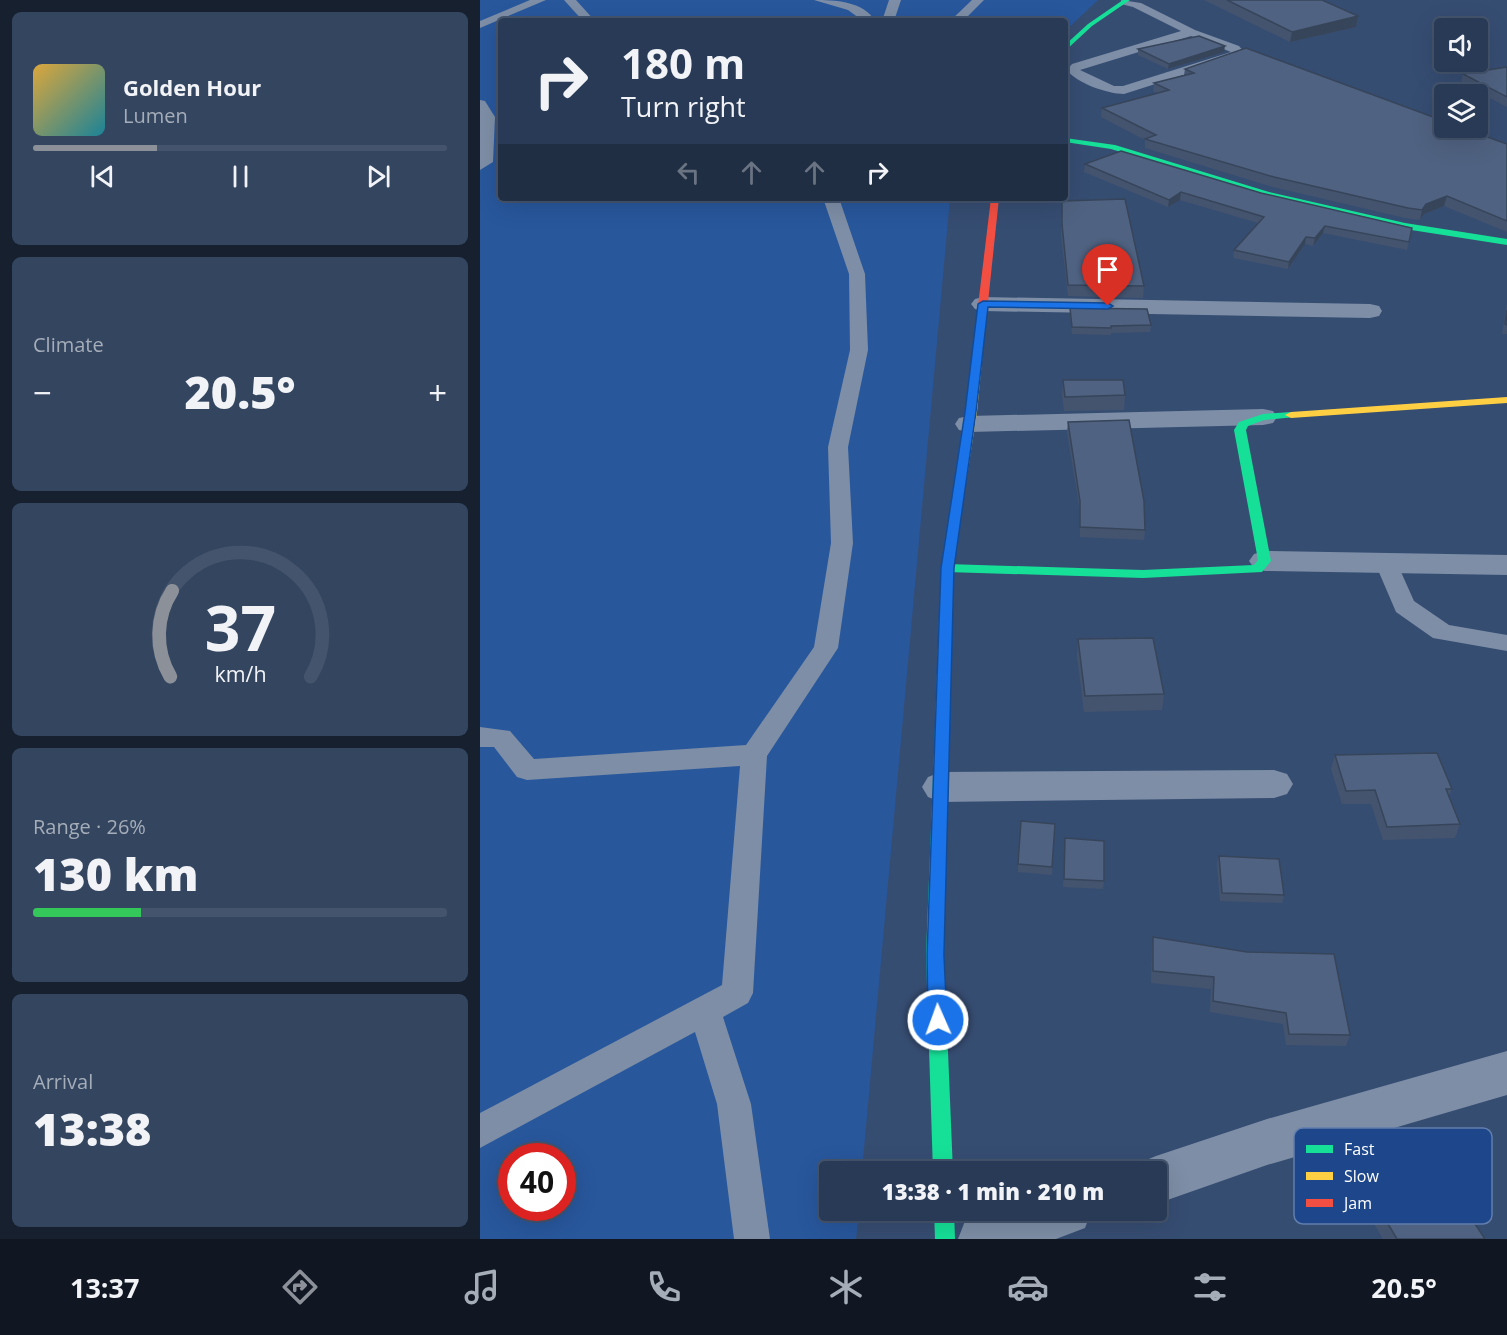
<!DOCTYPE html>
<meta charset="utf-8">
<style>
body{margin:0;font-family:"Open Sans",sans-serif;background:#344560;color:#f1f3f6;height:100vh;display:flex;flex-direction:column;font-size:22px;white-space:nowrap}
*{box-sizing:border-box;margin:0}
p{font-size:20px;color:#a5adb9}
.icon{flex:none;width:33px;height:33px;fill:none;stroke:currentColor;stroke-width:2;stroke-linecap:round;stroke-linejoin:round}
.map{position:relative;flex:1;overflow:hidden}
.panel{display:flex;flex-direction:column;gap:12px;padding:12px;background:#16202f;width:480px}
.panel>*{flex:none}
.hud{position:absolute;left:18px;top:18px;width:570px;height:183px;border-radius:6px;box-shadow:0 6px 24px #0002,0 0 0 2px #44546c;background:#283a56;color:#f1f3f6;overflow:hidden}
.tools{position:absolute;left:954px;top:18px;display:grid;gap:12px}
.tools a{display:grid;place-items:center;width:54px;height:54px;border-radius:6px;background:#283a56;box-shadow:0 6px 24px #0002,0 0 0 2px #44546c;font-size:30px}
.speed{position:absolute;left:18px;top:1143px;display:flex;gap:12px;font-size:30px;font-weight:700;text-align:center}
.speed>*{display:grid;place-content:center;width:78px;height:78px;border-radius:50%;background:#283a56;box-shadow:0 6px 24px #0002,0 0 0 2px #44546c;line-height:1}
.speed .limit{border:9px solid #d22;background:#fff;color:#111}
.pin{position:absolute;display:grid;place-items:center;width:51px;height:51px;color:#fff;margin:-62px -26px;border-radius:50% 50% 50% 0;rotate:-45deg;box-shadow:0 0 6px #0007}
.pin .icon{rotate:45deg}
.me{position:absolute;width:66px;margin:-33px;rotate:358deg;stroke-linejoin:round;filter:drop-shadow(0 0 4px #0008)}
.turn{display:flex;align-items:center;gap:21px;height:126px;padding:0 24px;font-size:27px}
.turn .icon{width:78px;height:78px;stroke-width:2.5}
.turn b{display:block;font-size:42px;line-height:51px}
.lanes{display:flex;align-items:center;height:57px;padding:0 24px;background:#0003;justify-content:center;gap:30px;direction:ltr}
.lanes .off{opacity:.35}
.big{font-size:45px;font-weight:800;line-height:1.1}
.panel .widget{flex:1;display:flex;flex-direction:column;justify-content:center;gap:9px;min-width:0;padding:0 21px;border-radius:9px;background:#344560}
.panel .dial{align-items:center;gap:0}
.dial svg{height:156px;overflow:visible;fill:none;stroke:#44546c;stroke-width:7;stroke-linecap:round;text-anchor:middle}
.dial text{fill:#f1f3f6;stroke:none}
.song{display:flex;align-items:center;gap:18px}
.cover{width:72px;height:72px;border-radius:9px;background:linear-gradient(135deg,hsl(40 70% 55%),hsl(190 70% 35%))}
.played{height:6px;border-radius:3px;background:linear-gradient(90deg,#8c9099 30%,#44546c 30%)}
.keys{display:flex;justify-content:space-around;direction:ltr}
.heat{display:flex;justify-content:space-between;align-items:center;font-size:33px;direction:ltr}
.charge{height:9px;border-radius:4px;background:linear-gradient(90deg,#34c759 26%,#44546c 0)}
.trip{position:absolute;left:339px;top:1161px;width:348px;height:60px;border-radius:6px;background:#283a56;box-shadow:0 6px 24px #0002,0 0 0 2px #44546c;font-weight:800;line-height:60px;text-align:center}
.tab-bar{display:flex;height:96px;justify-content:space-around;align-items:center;background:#101722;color:#a5adb9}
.tab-bar .icon{width:42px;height:42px}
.tab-bar .current{color:#8c9099}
.tab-bar b{font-size:27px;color:#f1f3f6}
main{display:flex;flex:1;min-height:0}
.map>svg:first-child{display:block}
.green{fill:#28579c;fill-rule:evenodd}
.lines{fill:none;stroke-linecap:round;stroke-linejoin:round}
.lane{fill:#7d8ea6;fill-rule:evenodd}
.street{fill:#7d8ea6;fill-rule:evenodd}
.fast{fill:#16e098;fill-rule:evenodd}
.slow{fill:#ffcf43;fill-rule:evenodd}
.jam{fill:#f24e42;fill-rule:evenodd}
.wall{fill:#44546f}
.shaded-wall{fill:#37455a}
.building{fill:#4f6281;stroke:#37455a;stroke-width:1.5}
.route{fill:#1a73e8;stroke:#114b97;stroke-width:1.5}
.key{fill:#1d478a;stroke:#617ead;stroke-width:1.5}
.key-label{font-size:16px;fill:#fff}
</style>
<main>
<section class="panel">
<div class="widget">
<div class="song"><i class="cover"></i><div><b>Golden Hour</b><p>Lumen</p></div></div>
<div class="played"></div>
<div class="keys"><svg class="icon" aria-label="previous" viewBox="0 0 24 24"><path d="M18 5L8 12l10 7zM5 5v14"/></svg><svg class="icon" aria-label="pause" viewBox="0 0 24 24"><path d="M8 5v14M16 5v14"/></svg><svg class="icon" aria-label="next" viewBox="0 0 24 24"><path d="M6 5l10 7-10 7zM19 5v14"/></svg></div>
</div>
<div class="widget"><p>Climate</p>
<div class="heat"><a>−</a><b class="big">20.5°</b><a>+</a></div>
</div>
<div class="widget dial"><svg viewBox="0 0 100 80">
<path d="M14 69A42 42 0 1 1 86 69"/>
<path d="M14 69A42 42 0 0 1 15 25" stroke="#8c9099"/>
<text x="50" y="56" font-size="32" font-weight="700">37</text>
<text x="50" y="72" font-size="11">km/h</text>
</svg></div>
<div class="widget"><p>Range · 26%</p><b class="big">130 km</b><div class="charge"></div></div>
<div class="widget"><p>Arrival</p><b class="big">13:38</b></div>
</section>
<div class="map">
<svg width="1027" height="1239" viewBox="0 0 1027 1239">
<rect width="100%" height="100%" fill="#364d72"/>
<!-- green -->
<path class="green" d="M0,0H618L585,31V21H21V198H470L382,1171L350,1172V1210L379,1211L376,1239H0ZM32,1156H82V1208H32Z"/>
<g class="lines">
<!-- lane -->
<g class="lane">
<path d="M50,0H66L0,28V21Z"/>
<path d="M84,0H96L115,21H103Z"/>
<path d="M334,0C354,0 384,1 395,21H383L368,10Z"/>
<path d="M409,0H421L414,21H402Z"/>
<path d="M492,0H504L483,21H470Z"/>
<path d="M641,0L661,3L715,30L759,46L765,53L763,56L644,94C628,94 596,83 587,70L592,64L701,31L653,7L641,4ZM711,36L751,52L643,86H634L600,70Z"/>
<path d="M0,100L5,101L15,117L13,162L0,170Z"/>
<path d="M343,198H359L385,274L388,350L368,447L373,543L358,648L287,756L273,993L268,1003L243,1017L271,1104L290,1239H254L237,1104L215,1032L0,1148V1113L242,985L260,766L47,780L37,777L14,747H0V727L30,731L54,759L266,745L334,647L351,543L348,447L370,350L369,274Z"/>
<path d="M906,556L914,558L917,563L934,601L969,625L1027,635V651L953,638L916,612L895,563L898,558Z"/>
</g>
<!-- street -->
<g class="street">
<path d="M503,297L890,304L899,306L902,311L899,316L890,318L503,311L495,309L491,304L495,299Z"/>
<path d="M783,409L793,411L797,417L793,423L783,425L489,432L479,430L475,424L479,418L489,416Z"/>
<path d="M785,551L1027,555V575L785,571L774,568L769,561L774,554Z"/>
<path d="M794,770L807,774L813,784L807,794L794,798L461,802L448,797L442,787L448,777L461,772Z"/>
<path d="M1027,1051V1095L787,1165L676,1204V1172H655L659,1163L676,1156L787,1119Z"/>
<path d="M512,1210H612L605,1228L576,1239H478L485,1221Z"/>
</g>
<!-- fast -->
<g class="fast">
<path d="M643,0H650L612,26L585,51V45L608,24Z"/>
<path d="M585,138L635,145L789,192L925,223L1027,239V245L925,229L784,196L631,149L585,142Z"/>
<path d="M811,412L817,415L815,417L784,420L768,426L766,430L791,561L782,572L663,578L467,572L461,568L467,564L663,570L774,565L778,560L754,430L759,422L783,414Z"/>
<path d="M462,722L467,723L469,727L464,955L473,1172H453L446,955L455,727L457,723Z"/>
<path d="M454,1210H474L475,1239H455Z"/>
</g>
<!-- slow -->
<g class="slow">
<path d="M500,328L505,331L497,412L473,568L469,727L467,731H457L455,727L461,568L485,412L495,331Z"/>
<path d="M1027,397V403L811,418L805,415L811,412Z"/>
</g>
<!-- jam -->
<path class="jam" d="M511,198H519L505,331L500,334L495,331Z"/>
</g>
<!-- wall -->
<g class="wall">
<path d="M724,0H842L876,27L810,42Z"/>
<path d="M658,49L744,52L688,69L658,55Z"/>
<path d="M1027,67V107L981,83L983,74Z"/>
<path d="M705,69L1027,144V232L964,206L944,214L940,220L925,218L793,187L665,148V140L621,117L622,108L677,93L673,91L674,83L704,75Z"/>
<path d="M605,164L781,193L932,228L927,250L843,233L833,246L825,244L808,269L753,258L754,250L778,223L700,200L688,207L604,172Z"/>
<path d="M582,201L664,286L663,298L588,296L581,235Z"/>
<path d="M1027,303V334H1022Z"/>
<path d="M590,308L671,325L670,332L631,333V335L592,334L590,315Z"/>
<path d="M583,380L645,395L644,410L584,411L582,395Z"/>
<path d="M588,422L665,530L664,540L600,537V511L587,432Z"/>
<path d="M598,639L684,694L682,710L604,712L597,655Z"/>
<path d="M855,755L972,789L969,796L980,824L975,838L903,840L891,804H862L851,769Z"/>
<path d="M575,824L572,875L538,872V864Z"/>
<path d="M585,838L624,881L623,889L583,887Z"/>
<path d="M739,856L804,895L802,903L740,901L737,864Z"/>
<path d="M673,937L870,1035L866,1046L806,1045L803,1024L730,1012L731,989L671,983L672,949Z"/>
<path d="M867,1155L1005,1239H903L862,1169Z"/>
</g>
<!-- shaded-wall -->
<g class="shaded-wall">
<path d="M878,16L876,27L810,42L812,32Z"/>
<path d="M745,46L744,52L688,69L689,64Z"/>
<path d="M701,192L700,200L688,207L689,200Z"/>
<path d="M967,196L964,206L944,214L940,220L942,210L946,204Z"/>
<path d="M845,226L843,233L833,246L835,238Z"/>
<path d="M826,237L825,244L808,269L809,262Z"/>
</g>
<!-- building -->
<g class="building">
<path d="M747,0H842L878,16L812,32Z"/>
<path d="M719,36L745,46L689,64L658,49Z"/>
<path d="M766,48L964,121V128H982L1027,144V221L967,196L946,204L942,210L928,208L794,177L665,139L676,135L622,108L689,90L674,83L714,73L705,69Z"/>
<path d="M1027,67V97L983,74Z"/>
<path d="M641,151L781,193L932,228L929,242L845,226L835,238L826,237L809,262L754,250L784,217L701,192L689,200L605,164Z"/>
<path d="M645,199L664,286L588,285L582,224V201Z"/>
<path d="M590,308L667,309L671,325L631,326V328L592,327Z"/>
<path d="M1027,310V325L1025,324Z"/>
<path d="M583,380H643L645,395L585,397Z"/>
<path d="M649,420L664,501L665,530L600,527V501L588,422Z"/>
<path d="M673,638L684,694L605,696L598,639Z"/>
<path d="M957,753L972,789H966L980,824L907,827L895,790L866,791L855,755Z"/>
<path d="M541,821L575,824L572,867L538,864Z"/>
<path d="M585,838L624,841V881L584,879Z"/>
<path d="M739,856L799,859L804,895L742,893Z"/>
<path d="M673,937L767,952L854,954L870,1035L809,1034L806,1013L733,1001L734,977L673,971Z"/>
<path d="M932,1129L1005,1239H917L867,1155Z"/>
</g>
<!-- route -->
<path class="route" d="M503,301L628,303L633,306L628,309L508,307L496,412L474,568L464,955L467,1020L464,1026L458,1028L451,1026L448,1020L447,955L461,568L485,412L498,304Z"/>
<!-- legend -->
<rect x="814" y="1128" width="198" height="96" rx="9" class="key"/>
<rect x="826" y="1145" width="27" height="8" fill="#16e098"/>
<rect x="826" y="1172" width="27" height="8" fill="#ffcf43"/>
<rect x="826" y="1199" width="27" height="8" fill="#f24e42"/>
<g class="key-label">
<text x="864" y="1155">Fast</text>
<text x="864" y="1182">Slow</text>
<text x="864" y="1209">Jam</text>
</g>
</svg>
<div class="tools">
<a><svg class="icon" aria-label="sound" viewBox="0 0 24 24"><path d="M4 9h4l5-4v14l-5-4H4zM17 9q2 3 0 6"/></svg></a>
<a><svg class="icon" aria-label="layers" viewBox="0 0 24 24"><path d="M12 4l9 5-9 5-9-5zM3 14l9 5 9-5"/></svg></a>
</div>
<div class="speed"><div class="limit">40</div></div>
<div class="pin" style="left:628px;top:306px;background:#d93025"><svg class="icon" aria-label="arrive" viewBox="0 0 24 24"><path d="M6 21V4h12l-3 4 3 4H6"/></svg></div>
<svg class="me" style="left:458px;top:1020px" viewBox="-20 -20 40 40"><circle r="17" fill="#1a73e8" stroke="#fff" stroke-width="3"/><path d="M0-11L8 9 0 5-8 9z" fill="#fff"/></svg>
<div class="trip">13:38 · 1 min · 210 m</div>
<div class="hud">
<div class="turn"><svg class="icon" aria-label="right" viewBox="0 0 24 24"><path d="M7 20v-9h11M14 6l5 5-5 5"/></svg><div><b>180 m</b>Turn right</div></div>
<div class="lanes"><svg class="icon off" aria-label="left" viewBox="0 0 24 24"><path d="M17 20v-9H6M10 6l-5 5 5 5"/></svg><svg class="icon off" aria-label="ahead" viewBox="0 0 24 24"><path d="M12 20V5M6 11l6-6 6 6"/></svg><svg class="icon off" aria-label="ahead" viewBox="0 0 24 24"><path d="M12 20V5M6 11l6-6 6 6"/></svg><svg class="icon" aria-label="right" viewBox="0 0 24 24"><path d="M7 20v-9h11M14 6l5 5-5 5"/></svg></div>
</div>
</div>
</main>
<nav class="tab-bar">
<b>13:37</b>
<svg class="icon current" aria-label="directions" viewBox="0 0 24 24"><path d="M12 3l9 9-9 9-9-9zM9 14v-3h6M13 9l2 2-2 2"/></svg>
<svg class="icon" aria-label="music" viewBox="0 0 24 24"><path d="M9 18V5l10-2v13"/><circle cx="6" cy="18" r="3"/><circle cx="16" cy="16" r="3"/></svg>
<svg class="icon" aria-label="phone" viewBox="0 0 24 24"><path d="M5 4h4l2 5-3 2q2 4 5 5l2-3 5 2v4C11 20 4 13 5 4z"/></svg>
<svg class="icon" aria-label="climate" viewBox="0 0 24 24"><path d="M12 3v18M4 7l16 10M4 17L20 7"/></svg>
<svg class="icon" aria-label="car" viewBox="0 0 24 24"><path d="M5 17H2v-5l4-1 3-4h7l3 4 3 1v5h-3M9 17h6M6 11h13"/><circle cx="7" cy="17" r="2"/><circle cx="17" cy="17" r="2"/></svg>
<svg class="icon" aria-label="filters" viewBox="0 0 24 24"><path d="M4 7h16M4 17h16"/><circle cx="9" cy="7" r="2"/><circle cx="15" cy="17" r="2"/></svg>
<b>20.5°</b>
</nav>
